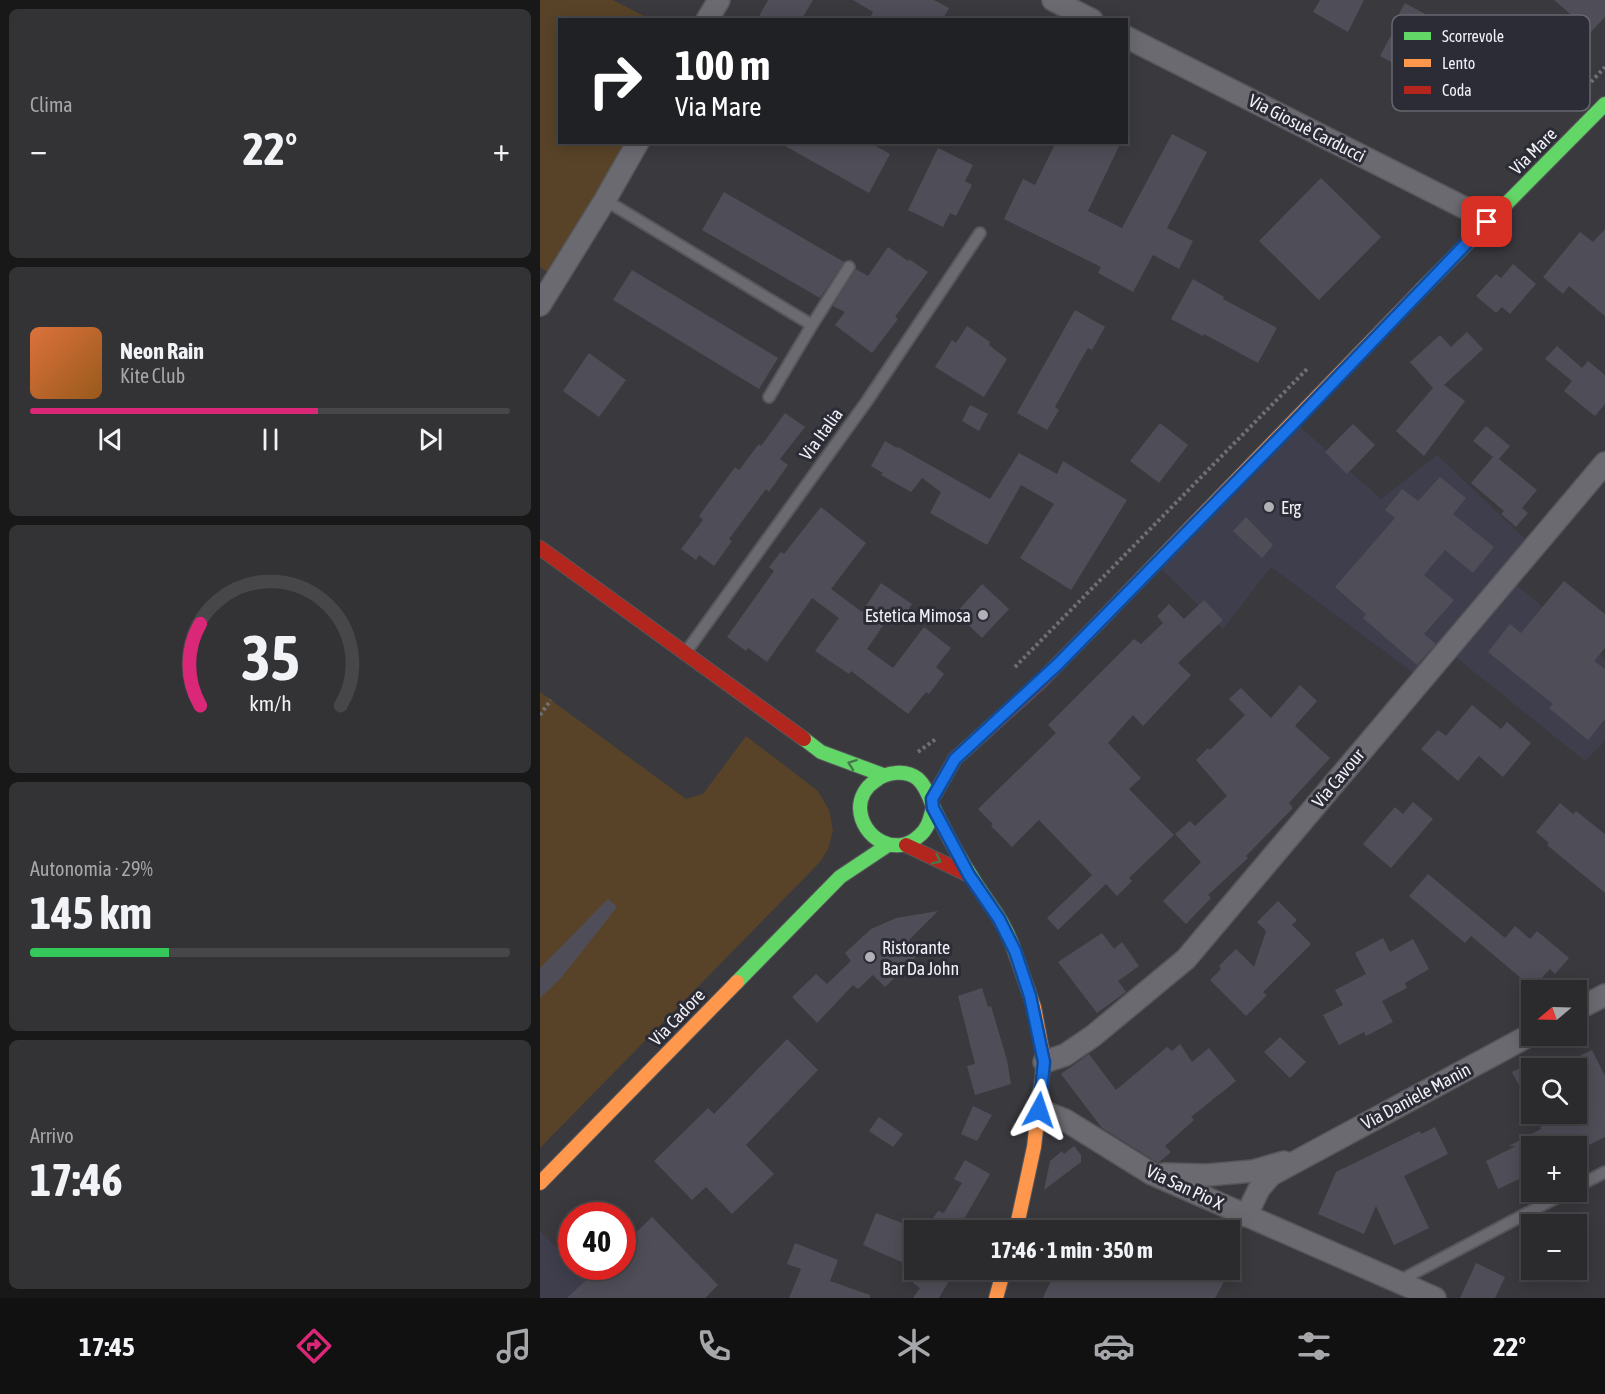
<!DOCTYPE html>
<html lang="it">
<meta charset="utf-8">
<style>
body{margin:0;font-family:"Asap Condensed",sans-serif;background:#333336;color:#f1f3f6;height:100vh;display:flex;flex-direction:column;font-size:22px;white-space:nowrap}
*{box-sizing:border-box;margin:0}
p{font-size:20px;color:#a6a7aa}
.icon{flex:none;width:33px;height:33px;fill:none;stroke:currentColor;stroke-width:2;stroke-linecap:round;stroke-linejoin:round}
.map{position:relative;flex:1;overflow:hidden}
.side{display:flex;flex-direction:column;gap:9px;padding:9px;background:#181819;width:540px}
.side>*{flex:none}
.guide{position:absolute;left:18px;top:18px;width:570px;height:126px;border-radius:0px;box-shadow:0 3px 15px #0003,0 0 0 2px #47474a;background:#202124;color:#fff;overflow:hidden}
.needle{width:39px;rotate:251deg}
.controls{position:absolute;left:981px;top:980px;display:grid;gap:12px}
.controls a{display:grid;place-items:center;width:66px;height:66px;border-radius:0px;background:#2b2b2e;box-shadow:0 3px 15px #0003,0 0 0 2px #47474a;font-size:30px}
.speed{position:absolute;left:18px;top:1202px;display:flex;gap:12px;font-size:30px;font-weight:700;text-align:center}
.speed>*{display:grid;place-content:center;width:78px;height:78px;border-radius:50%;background:#2b2b2e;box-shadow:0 3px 15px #0003,0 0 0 2px #47474a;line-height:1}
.speed .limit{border:9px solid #d22;background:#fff;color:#111}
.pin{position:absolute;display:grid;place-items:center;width:51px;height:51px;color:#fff;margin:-26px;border-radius:12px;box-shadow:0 3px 9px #0006}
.me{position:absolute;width:66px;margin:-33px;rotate:5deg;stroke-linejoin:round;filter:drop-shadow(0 0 4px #0008)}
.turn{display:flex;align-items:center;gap:21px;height:126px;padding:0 18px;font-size:27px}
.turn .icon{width:78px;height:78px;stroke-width:2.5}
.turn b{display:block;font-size:42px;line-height:51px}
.big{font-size:45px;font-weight:700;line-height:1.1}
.side .widget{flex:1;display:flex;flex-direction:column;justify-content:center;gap:9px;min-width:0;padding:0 21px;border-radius:9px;background:#333336}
.side .dial{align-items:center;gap:0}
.dial svg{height:156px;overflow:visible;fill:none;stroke:#47474a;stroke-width:7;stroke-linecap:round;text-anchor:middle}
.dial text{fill:#f1f3f6;stroke:none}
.song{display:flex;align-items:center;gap:18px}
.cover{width:72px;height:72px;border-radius:9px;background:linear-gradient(135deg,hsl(20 70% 55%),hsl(30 70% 35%))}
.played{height:6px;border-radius:3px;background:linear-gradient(90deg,#db2777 60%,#47474a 60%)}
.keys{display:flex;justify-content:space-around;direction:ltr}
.heat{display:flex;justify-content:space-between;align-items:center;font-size:33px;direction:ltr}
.charge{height:9px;border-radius:4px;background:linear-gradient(90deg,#34c759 29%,#47474a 0)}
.trip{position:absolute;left:364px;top:1220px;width:336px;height:60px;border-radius:0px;background:#2b2b2e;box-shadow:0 3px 15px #0003,0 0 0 2px #47474a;font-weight:700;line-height:60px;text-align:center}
.tab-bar{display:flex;height:96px;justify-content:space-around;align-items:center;background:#111112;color:#a6a7aa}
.tab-bar .icon{width:42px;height:42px}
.tab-bar .current{color:#db2777}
.tab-bar b{font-size:27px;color:#f1f3f6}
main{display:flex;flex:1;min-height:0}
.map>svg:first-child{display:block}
.built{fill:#3e3e4d}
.green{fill:#584328}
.building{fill:#4f4e58}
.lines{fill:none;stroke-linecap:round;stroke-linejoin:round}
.lane-casing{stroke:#57575b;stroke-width:14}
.street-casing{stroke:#57575b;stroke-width:24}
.fast-casing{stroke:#57575b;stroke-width:16}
.slow-casing{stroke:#57575b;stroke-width:16}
.jam-casing{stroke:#57575b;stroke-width:16}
.path{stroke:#6f6f74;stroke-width:4;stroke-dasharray:3 3;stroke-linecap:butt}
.lane{stroke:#6b6a71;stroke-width:10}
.street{stroke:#6b6a71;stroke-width:21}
.fast{stroke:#63d668;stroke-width:14}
.slow{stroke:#ff974d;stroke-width:14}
.jam{stroke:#b3261e;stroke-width:14}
.oneway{stroke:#45784c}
.route-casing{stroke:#114b97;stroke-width:15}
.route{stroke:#1a73e8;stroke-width:10}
.poi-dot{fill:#b0b0b6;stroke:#2c2c36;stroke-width:2}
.labels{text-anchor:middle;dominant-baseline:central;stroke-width:6;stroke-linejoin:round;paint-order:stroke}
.street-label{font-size:18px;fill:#f0f0f6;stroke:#2c2c36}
.poi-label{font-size:18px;fill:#f0f0f6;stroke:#2c2c36;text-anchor:start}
.key{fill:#2c2c36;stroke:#676770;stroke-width:1.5}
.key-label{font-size:16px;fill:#f0f0f6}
</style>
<main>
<section class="side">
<div class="widget"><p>Clima</p>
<div class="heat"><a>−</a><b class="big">22°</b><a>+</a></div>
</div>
<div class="widget">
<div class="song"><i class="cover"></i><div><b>Neon Rain</b><p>Kite Club</p></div></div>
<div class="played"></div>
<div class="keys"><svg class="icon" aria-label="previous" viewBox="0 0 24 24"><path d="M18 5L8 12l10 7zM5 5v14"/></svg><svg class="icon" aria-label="pause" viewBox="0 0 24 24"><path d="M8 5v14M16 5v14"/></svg><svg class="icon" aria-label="next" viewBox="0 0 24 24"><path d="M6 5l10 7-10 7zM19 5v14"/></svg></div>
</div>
<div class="widget dial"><svg viewBox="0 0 100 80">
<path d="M14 69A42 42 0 1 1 86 69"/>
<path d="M14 69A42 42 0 0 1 14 27" stroke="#db2777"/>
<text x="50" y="56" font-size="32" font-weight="700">35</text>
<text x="50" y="72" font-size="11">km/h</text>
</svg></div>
<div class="widget"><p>Autonomia · 29%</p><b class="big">145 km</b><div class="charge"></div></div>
<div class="widget"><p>Arrivo</p><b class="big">17:46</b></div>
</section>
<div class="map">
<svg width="1065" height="1298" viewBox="0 0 1065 1298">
<rect width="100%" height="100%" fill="#39393e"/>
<!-- built -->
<g class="built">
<path d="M755,422L841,499L897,455L994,547L968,578L1065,658V741L1045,761L907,650L882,679L731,567L683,629L616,564Z"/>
<path d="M0,1231L31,1262L32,1266H36L68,1298H0Z"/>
</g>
<!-- green -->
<g class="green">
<path d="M0,0H73L110,19L20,20V142L98,143L17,278L0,267Z"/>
<path d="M0,692L146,799L163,794L206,736L278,791L289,810L293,830L288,849L280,862L0,1148Z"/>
</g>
<!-- building -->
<g class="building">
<path d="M228,0H273L261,20H217Z"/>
<path d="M313,0H394L409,8L402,20H329L333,12Z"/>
<path d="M780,0H824L808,32L773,12Z"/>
<path d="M1014,0H1065V17L1051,32Z"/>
<path d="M865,3L930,39L940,21L969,37L961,51L990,68L1008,41L1031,58L1001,101L971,82L970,83L957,76L948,93L889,60L884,68L880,66L875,75L840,56L854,30L851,28Z"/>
<path d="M632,134L667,152L627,228L653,241L639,269L613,255L593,292L558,273L561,267L464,219L483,179L495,185L516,142H581L548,211L582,228Z"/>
<path d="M238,142H329L350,154L329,193Z"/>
<path d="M398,148L433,165L425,181L432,185L416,216L410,213L403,227L368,210Z"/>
<path d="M781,178L841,237L779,300L719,241Z"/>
<path d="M184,192L304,262L280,298L162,230Z"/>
<path d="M1065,229V316L1029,286L1023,294L1003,277L1040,232L1053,242Z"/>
<path d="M348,247L368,261L369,259L388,272L355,317L358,319L332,353L295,325L305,312L293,306L316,269L328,276Z"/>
<path d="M973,264L996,284L970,314L962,307L956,313L936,296L956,274L961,278Z"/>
<path d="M92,270L238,358L219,389L73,300Z"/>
<path d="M653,279L684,297L683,299L737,328L718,363L664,334L663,336L631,319Z"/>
<path d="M535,310L565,327L552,350L548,348L537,367L515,407L519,410L507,430L477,413Z"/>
<path d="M427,326L450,342L449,345L467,359L444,397L395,367L412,340L416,343Z"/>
<path d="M927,332L943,349L904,385L925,401L884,456L856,431L893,388L870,362L900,335L911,347Z"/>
<path d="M1017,346L1042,368L1048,361L1065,375V404L1055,416L1024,391L1032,381L1005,359Z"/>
<path d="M49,353L86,380L59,417L23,391Z"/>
<path d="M430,405L448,414L439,431L422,421Z"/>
<path d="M245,413L265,427L240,459L248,465L229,492L226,489L189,539L192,541L174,566L159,555L156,560L141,549L163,520L159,516L195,467L199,470L219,444L221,446Z"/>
<path d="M620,423L648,445L619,483L590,461Z"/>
<path d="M813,424L835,445L807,474L785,452Z"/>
<path d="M946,426L970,446L959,459L997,490L982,508L988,513L976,527L961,514L964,511L931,483L953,457L933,441Z"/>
<path d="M345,441L357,448L358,447L450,499L479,453L517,474L523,461L587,500L531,590L480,558L514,504L481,485L447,545L390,513L401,492L382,478L371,492L341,475L343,473L331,466Z"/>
<path d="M900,477L926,498L913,514L954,547L933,573L905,550L884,575L914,600L884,634L896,644L877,665L823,618L826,614L795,587L855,518L845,510L862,489L878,501Z"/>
<path d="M281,507L326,543L291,589L322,612L341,583L372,604L361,621L351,614L327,649L353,668L384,627L411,648L396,667L404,674L389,694L386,692L368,714L311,671L309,674L275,651L299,618L272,598L227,662L208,648L206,651L187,637L234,571L229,567L241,552L244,554Z"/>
<path d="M706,517L733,545L722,558L693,531Z"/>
<path d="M1024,581L1065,614V648L1054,661L1065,669V719L1048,740L1009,708L1013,704L948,652L970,624L981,633Z"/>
<path d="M442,584L469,609L442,638L416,613Z"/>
<path d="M664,600L683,620L638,663L651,675L603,726L593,715L568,743L601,778L589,789L634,835L589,878L592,881L577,896L566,884L518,930L507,918L552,875L499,820L472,847L451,826L453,824L438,809L516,733L508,725L594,639L601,644L623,623L617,616L629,604L644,619Z"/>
<path d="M760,685L777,701L755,726L790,758L749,803L753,808L706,856L708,858L668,895L671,898L646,924L623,901L661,862L635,834L650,821L655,826L687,796L656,760L668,748L670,750L705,715L689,699L701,688L731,718Z"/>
<path d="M932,705L961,729L967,722L991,743L963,777L939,756L918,781L881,749L898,730L906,736Z"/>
<path d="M873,802L893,819L851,868L823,844L855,807L863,814Z"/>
<path d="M1020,803L1033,814L1036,811L1065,834V893L1007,845L1009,843L996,832Z"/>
<path d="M888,874L965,938L975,926L990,939L997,931L1029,958L1015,974L1010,969L993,988L931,936L925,943L869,896Z"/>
<path d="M68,899L77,907L21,978L0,998V968Z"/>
<path d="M738,901L757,920L752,925L771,944L723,992L727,995L706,1016L670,980L681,969L679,966L696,949L714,967L726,931L717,922Z"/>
<path d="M398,911L369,940L381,952L345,987L333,975L318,989L313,985L277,1023L252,997L276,974L287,984L311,961L305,953L331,929L356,918Z"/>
<path d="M562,933L574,949L582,942L599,966L578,981L586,992L557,1013L518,962Z"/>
<path d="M843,938L850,952L873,939L889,969L865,983L867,988L842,1001L853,1022L826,1036L824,1032L799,1045L783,1015L803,1005L795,990L826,974L815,953Z"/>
<path d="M442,988L448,1007L451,1006L467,1060L471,1084L435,1095L427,1066L435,1064L418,996Z"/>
<path d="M740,1037L766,1062L750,1078L724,1052Z"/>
<path d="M247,1039L278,1070L206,1145L234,1174L192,1214L166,1187L152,1200L114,1161L168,1108L174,1114Z"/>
<path d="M640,1044L652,1062L669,1048L696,1081L651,1117L654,1120L625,1146L631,1152L618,1163L562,1128L521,1074L549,1054L576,1090L627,1047L632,1051Z"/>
<path d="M1052,1050L1065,1076V1137L1041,1149L1039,1146H992V1173L958,1189L946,1161L976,1146H969L1001,1129L1000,1127L1027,1113H1036V1066L1033,1059Z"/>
<path d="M992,1062V1110L972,1072Z"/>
<path d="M433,1106L452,1115L437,1141L421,1134Z"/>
<path d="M339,1117L363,1134L353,1147L329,1131Z"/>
<path d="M895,1127L908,1154L864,1176L889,1228L854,1245L836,1206L824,1234L778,1214L796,1172L880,1131L881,1134Z"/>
<path d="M534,1146L541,1155V1162L504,1190L510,1161L522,1151L524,1154Z"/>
<path d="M425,1160L450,1174L424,1219L445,1226V1230H385L398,1211L404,1213L422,1183L414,1179Z"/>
<path d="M336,1213L375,1228V1268L323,1245Z"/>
<path d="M112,1217L178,1285L165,1298H27L61,1266H82V1246Z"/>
<path d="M255,1243L298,1260L290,1281L330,1295V1298H249L261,1269L247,1264Z"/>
<path d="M936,1263L965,1277L955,1298H920Z"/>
<path d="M382,1269H416L399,1298H373L380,1288L373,1283Z"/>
<path d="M516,1269H691L675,1298H503Z"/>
</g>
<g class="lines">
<defs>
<g id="lane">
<path d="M65,200L272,325L229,397"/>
<path d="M272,325L309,267"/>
<path d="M146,652L327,401L440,233"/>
<path d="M1036,1187L1065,1172"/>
<path d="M859,1281L1029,1191"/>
</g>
<g id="street">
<path d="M513,0L552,20"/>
<path d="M167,20L179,0"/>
<path d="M586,37L925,208L947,222"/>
<path d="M0,305L65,200L98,142"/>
<path d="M1036,1010L1065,995"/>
<path d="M504,1062L525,1055L553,1036L646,959L1065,463"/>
<path d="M499,1110L525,1120L612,1174L895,1298"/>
<path d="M624,1174L668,1175L713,1171L744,1162"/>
<path d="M706,1216L719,1189L731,1175L992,1034"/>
</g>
<g id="fast">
<path d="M882,289L1065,104"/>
<path d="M264,739L281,752L343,775"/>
<path d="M393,808C390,819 388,829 379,836C356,858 321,838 320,808C320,797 326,787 335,781C346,772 366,769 378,779C388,788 391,804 397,815C413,847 430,877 451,906C462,921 470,937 476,955"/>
<path d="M197,982L300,877L348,845"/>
</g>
<g id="slow">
<path d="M560,621L882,289"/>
<path d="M0,1183L197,982"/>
<path d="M476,1230L494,1147L504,1060L494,1007L476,955"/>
<path d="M456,1298L464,1269"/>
</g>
<g id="jam">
<path d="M0,548L264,739"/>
<path d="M392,799L415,759L502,680L560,621"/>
<path d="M366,845L429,875"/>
</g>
</defs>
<!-- lane casing -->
<use href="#lane" class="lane-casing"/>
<!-- street casing -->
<use href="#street" class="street-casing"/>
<!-- fast casing -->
<use href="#fast" class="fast-casing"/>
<!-- slow casing -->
<use href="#slow" class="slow-casing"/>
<!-- jam casing -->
<use href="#jam" class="jam-casing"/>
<!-- path -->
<g class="path">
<path d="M1051,82L1065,67"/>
<path d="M475,667L768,368"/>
<path d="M0,715L11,700"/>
<path d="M378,752L396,739"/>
</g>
<!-- lane -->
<use href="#lane" class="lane"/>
<!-- street -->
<use href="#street" class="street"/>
<!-- fast -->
<use href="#fast" class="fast"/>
<!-- slow -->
<use href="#slow" class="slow"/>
<!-- jam -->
<use href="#jam" class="jam"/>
</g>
<!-- one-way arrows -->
<defs><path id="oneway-chevron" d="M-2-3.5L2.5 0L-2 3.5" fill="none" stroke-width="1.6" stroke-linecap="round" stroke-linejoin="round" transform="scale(1.5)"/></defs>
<g class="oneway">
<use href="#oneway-chevron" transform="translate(312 764) rotate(-160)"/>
<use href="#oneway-chevron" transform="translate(397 860) rotate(26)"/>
</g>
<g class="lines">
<defs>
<path id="route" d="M499,1110L504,1062L490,996L475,951L459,919L429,875L393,808L392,799L415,759L518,664L755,422L947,222"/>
</defs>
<!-- route casing -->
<use href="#route" class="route-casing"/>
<!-- route -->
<use href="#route" class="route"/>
</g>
<!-- markers -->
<g class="poi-dot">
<circle cx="729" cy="507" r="6"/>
<circle cx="443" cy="615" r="6"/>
<circle cx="330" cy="957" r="6"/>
</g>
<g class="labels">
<!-- street labels -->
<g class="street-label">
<text transform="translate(767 128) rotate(27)">Via Giosuè Carducci</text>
<text transform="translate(993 151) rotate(-45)">Via Mare</text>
<text transform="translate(281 434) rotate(-54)">Via Italia</text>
<text transform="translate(798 778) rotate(-50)">Via Cavour</text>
<text transform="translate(137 1017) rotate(-46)">Via Cadore</text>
<text transform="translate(876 1096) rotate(-28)">Via Daniele Manin</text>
<text transform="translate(645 1187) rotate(25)">Via San Pio X</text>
</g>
<!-- poi labels -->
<g class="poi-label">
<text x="741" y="507">Erg</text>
<text x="431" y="615" text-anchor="end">Estetica Mimosa</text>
<text x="342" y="947">Ristorante<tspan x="342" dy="21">Bar Da John</tspan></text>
</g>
</g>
<!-- legend -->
<rect x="852" y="15" width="198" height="96" rx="9" class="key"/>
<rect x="864" y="32" width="27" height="8" fill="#63d668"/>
<rect x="864" y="59" width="27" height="8" fill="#ff974d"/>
<rect x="864" y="86" width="27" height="8" fill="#b3261e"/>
<g class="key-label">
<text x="902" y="42">Scorrevole</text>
<text x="902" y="69">Lento</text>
<text x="902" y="96">Coda</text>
</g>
</svg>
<div class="controls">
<a><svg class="needle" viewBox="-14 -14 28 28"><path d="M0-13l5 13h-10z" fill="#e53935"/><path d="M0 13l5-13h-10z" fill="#a6a7aa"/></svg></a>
<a><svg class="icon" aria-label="search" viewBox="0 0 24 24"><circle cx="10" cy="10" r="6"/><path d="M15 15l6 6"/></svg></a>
<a>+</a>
<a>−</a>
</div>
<div class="speed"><div class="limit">40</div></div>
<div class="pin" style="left:947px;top:222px;background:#d93025"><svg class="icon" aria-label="arrive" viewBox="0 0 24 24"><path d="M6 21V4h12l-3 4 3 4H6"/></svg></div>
<svg class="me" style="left:499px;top:1110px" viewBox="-20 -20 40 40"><path d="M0-17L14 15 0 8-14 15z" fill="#1a73e8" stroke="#fff" stroke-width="4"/></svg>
<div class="trip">17:46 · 1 min · 350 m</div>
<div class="guide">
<div class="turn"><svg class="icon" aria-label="right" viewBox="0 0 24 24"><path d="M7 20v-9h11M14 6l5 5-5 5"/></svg><div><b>100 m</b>Via Mare</div></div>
</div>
</div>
</main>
<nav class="tab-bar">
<b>17:45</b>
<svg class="icon current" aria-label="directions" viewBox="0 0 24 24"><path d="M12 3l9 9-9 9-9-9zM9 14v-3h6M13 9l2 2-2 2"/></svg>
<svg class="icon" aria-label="music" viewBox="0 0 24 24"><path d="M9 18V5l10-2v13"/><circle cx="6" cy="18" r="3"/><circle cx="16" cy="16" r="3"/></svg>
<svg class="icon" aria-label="phone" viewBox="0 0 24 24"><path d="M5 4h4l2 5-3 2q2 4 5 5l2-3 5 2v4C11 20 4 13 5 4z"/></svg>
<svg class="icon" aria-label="climate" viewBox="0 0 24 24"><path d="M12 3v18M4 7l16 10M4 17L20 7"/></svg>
<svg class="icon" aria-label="car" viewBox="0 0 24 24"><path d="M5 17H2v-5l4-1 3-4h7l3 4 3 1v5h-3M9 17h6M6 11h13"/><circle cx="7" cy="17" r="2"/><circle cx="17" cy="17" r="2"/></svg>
<svg class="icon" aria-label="filters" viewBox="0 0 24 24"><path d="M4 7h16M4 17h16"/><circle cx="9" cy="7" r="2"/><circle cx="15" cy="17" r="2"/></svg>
<b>22°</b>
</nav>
